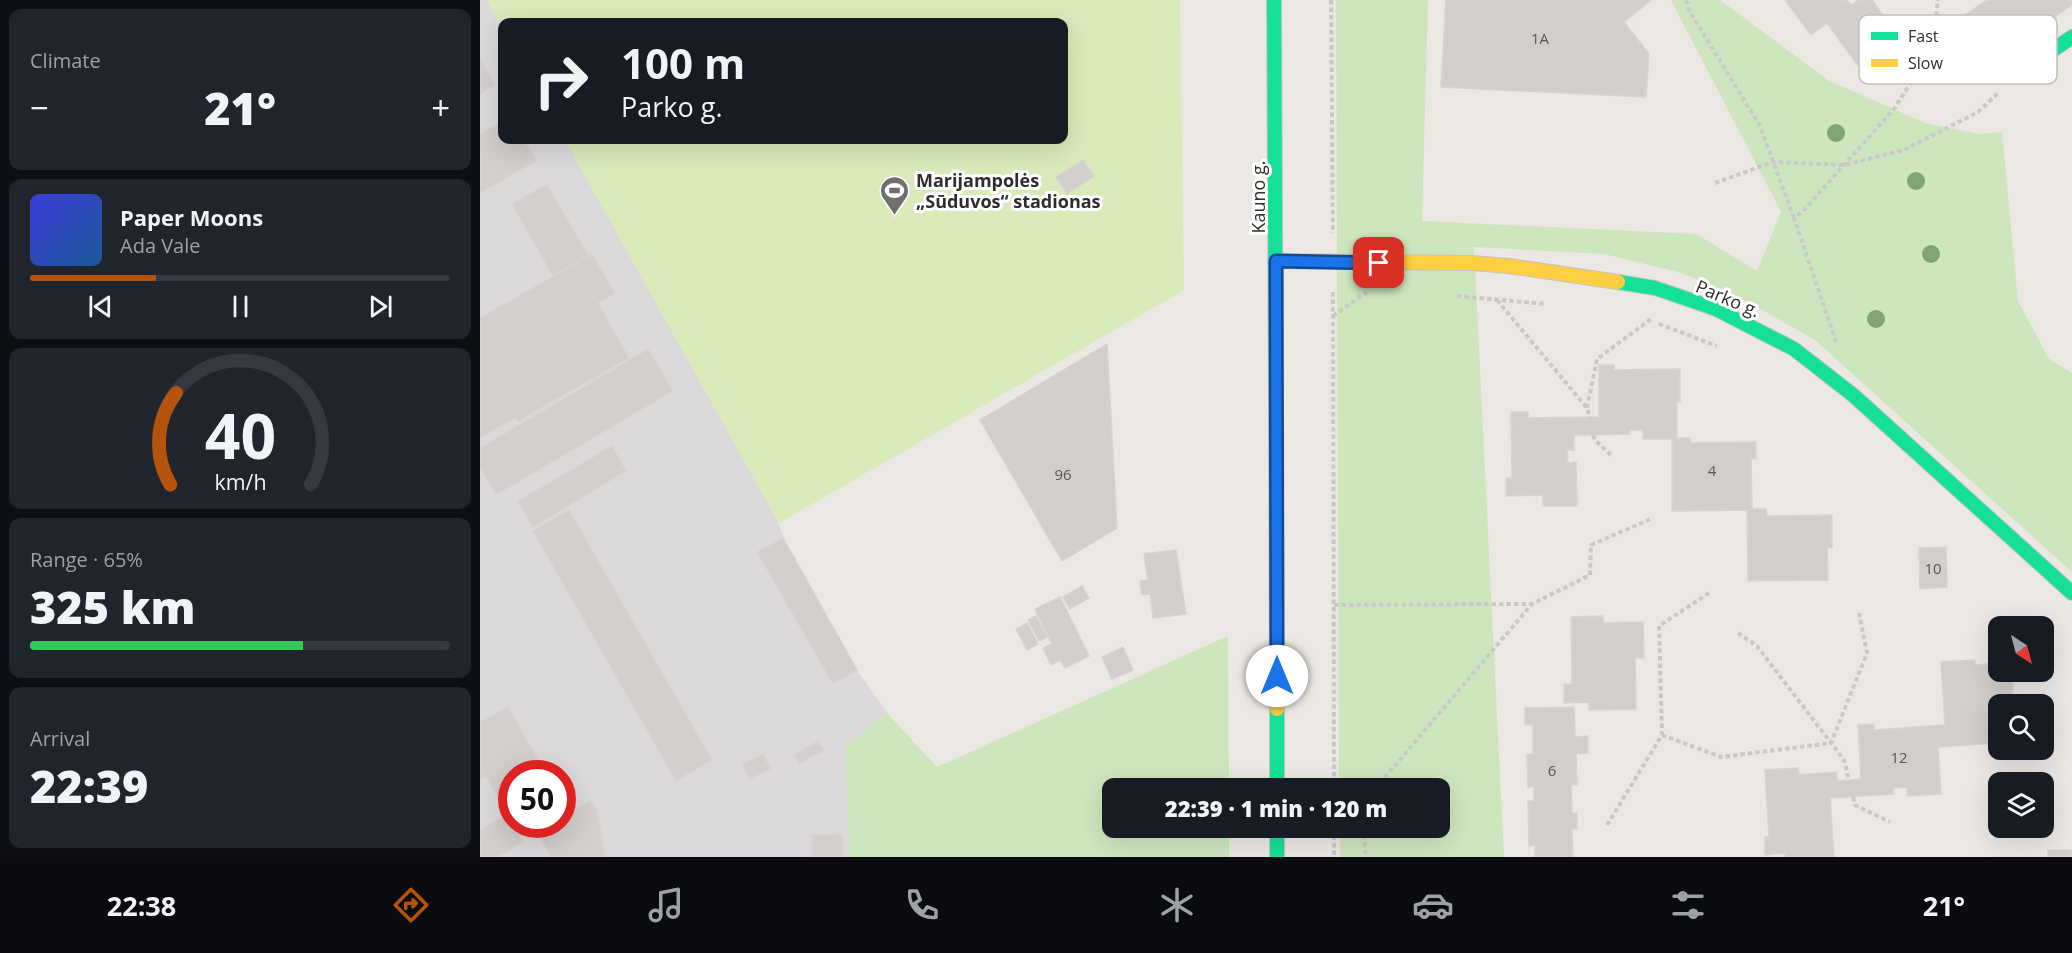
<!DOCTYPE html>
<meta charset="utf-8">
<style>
body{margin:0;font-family:"Open Sans",sans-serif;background:#20242c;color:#f1f3f6;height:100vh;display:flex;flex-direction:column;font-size:22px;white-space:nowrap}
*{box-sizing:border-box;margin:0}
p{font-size:20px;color:#9ea1a6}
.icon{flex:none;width:33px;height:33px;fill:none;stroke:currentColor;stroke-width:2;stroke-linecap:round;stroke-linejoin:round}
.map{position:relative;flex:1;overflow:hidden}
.panel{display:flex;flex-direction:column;gap:9px;padding:9px;background:#0d0f14;width:480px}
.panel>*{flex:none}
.guide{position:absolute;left:18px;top:18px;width:570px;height:126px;border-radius:12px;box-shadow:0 6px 24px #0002;background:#171b24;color:#f1f3f6;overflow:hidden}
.needle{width:39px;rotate:144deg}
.fabs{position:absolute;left:1508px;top:616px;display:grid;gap:12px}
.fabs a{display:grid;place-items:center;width:66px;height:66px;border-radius:12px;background:#171b24;box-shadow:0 6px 24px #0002;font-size:30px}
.speed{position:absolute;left:18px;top:760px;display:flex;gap:12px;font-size:30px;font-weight:700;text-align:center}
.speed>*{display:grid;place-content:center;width:78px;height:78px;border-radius:50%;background:#171b24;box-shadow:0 6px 24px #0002;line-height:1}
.speed .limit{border:9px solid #d22;background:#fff;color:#111}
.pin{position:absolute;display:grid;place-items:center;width:51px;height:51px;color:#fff;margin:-26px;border-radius:12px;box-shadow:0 3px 9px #0006}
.me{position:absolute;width:66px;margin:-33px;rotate:0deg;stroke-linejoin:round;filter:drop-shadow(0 0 4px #0008)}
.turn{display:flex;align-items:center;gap:21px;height:126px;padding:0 24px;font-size:27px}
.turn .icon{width:78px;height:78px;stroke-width:2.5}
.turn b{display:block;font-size:42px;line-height:51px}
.big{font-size:45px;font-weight:800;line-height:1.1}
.panel .widget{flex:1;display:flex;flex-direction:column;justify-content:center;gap:9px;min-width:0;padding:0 21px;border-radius:12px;background:#20242c}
.panel .dial{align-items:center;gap:0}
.dial svg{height:156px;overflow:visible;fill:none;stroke:#363941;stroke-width:7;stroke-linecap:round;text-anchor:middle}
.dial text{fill:#f1f3f6;stroke:none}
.song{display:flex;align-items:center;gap:18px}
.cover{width:72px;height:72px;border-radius:9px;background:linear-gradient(135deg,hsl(240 70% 55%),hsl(210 70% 35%))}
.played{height:6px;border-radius:3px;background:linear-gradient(90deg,#b45309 30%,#363941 30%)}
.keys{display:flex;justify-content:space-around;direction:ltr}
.heat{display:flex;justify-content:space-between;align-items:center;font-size:33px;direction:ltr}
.charge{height:9px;border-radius:4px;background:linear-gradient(90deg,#34c759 65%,#363941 0)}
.trip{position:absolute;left:622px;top:778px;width:348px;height:60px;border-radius:12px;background:#171b24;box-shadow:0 6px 24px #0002;font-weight:800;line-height:60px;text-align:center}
.menu{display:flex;height:96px;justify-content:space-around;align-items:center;background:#090b0e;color:#9ea1a6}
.menu .icon{width:42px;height:42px}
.menu .on{color:#b45309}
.menu b{font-size:27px;color:#f1f3f6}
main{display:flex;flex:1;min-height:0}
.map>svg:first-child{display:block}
.industrial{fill:#dcd9db;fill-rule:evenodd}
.green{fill:#cee6be}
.pitch{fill:#d9eabb}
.building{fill:#d1cecb;stroke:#d7d4d0;stroke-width:1.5}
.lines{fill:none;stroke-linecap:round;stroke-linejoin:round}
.fast-casing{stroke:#c5c4c5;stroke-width:16}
.slow-casing{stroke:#c5c4c5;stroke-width:16}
.path{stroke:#c9c9c8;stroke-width:4;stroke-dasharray:4.5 3;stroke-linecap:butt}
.fast{stroke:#16e098;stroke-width:14}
.slow{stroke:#ffcf43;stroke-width:14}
.tree{fill:#82a575}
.route-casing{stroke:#114b97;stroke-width:15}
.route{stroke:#1a73e8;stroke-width:10}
.labels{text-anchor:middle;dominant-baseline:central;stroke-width:6;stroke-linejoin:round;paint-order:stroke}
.number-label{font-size:15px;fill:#585857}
.poi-label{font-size:18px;font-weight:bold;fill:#2e2e2e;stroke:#fff;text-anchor:start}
.street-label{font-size:18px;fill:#2e2e2e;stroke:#fff}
.key{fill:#fff;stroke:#c0c0c0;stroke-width:1.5}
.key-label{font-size:16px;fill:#2e2e2e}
</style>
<main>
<section class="panel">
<div class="widget"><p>Climate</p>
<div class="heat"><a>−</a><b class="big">21°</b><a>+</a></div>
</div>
<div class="widget">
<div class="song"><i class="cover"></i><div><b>Paper Moons</b><p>Ada Vale</p></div></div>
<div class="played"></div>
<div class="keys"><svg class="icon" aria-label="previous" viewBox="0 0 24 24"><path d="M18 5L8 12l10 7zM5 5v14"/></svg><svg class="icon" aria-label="pause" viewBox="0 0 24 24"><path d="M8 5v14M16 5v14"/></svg><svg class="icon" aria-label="next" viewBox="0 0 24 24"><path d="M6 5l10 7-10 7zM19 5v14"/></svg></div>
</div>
<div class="widget dial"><svg viewBox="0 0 100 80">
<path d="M14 69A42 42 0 1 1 86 69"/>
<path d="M14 69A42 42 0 0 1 17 22" stroke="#b45309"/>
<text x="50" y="56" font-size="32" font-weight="700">40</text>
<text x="50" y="72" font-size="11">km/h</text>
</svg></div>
<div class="widget"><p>Range · 65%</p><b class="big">325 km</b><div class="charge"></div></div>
<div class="widget"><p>Arrival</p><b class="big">22:39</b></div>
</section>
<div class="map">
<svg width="1592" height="857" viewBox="0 0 1592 857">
<rect width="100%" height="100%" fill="#ece8e4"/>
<!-- industrial -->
<path class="industrial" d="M0,0H7L22,28V140H85L299,523L303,538L377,670L407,713L365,746L370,857H0ZM32,774H82V825H32Z"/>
<!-- green -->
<g class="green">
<path d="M856,0H948L942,221L1216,234L1277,271L1301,212L1191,0H1240L1348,80L1445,123L1500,134L1522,132L1538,301L1569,359L1592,373V572L1335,340L1268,302L1202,273L1124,254L994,247L1024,857H860V828H960V789H859Z"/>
<path d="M748,636L749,789H633V828H749V857H370L365,746L407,713L457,767Z"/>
</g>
<!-- pitch -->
<path class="pitch" d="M7,0H700L704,290L299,523L85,140H584V22H22V28Z"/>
<!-- building -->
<g class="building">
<path d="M966,0H1169L1170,1L1144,22L1169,54L1166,97L961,87Z"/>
<path d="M1305,0H1367L1371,5L1378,0H1392L1424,45L1384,74L1347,23L1331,35Z"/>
<path d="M1507,0H1592V5L1513,59L1484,16Z"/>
<path d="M0,58L15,85L0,94Z"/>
<path d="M22,121V140H44L56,161L0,193V134Z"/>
<path d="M603,160L614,176L587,194L576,177Z"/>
<path d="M67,184L108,256L73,276L32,204Z"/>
<path d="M112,254L135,293L118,303L149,358L38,421L36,417L0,438V318Z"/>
<path d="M627,344L637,528L582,561L500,420Z"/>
<path d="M168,349L193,391L16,495L0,467V448Z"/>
<path d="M1119,365H1134V370L1200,369V402H1197V438H1210L1211,443L1276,442V459H1271L1272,509H1286L1287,516L1352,515V548L1347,547L1348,580L1268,581L1267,510L1192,511V439H1163V430H1150V434L1094,435V450H1087L1088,463L1096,462L1097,506H1063V495L1026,496V478H1032L1031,412H1048V418L1119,417Z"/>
<path d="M132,446L146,471L53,527L38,501Z"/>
<path d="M89,510L232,760L196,781L53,531Z"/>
<path d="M303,538L377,670L353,684L277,552Z"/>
<path d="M1466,547L1467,587L1440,589L1439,548Z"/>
<path d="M696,550L706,614L673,618L670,594L662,595L660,581L668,580L664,554Z"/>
<path d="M602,586L609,598L590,609L583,597Z"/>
<path d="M580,597L609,656L585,668L580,660L571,665L563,648L572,644L555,609Z"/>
<path d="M556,616L567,637L559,641L548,620Z"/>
<path d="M1123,616V623L1163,622L1164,658H1155L1156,709L1109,710V702L1084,703V684H1092L1091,617Z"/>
<path d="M547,623L558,644L547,650L536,629Z"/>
<path d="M643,647L653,670L632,679L622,657Z"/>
<path d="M1495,660V665L1518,663V672H1532L1533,695L1520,696V705H1518V743L1458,747L1461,794L1427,796V787L1413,788V794L1350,798L1354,857H1305V853L1285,855V837H1289L1285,770L1318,768L1319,775L1357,772V781L1381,779L1378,725L1394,724V730L1465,725L1461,662Z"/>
<path d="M28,707L66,774H32V825H62L41,837L44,842L17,857H0V830L27,814L6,776L0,780V722Z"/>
<path d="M1094,707L1095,737L1108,736V753L1096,754L1097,785H1091L1092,813H1097V829H1092L1093,857H1055V845L1049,846L1048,801H1054V786L1048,787L1047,754H1053V725H1045V708Z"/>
<path d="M338,741L344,750L319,764L314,755Z"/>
<path d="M283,754L291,769L270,779L262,764Z"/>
<path d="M110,800L117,810L125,857H71L60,837L76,825H82V820Z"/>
<path d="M362,834L363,857H332V835Z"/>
<rect x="1568" y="850" width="24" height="7"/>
</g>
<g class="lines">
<defs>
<g id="fast">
<path d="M794,0L796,405"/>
<path d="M1539,73L1592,37"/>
<path d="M1138,282L1175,288L1236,309L1314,349L1373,395L1592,593"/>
<path d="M797,709V789"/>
<path d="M797,828V857"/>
</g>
<g id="slow">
<path d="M796,261L992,263L1029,266L1138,282"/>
<path d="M796,405L797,709"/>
</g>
</defs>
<!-- fast casing -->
<use href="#fast" class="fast-casing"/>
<!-- slow casing -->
<use href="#slow" class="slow-casing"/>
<!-- path -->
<g class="path">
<path d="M851,0L853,233"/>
<path d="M1206,0L1209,10L1280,126L1314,218"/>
<path d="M1235,183L1293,162L1364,165L1424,150L1498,112L1518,93"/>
<path d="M853,292L854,789"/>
<path d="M977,296L1066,304"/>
<path d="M1017,300L1107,408L1110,418"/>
<path d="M853,316L887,292"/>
<path d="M1179,324L1237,346"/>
<path d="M1356,342L1314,218L1324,210L1414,109L1430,84L1454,34L1458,0"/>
<path d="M1107,408L1117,359L1171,319"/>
<path d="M1113,435L1115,440L1132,456"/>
<path d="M854,605L1051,604"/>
<path d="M1258,633L1277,646L1364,760L1369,780"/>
<path d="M1182,735L1241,757L1351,743L1387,653L1379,613"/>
<path d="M895,789L1052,604L1110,575L1111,545L1173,518"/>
<path d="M1373,797L1375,805L1410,822"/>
<path d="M1127,825L1182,735L1179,626L1229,593"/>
<path d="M854,828V857"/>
<path d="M881,828L883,831L886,857"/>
</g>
<!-- fast -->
<use href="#fast" class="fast"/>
<!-- slow -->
<use href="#slow" class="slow"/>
</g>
<!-- trees -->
<g class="tree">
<circle cx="1356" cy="133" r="9"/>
<circle cx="1436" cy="181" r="9"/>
<circle cx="1451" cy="254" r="9"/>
<circle cx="1396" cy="319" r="9"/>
</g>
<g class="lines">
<defs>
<path id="route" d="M797,676L796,261L899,263"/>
</defs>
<!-- route casing -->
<use href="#route" class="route-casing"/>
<!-- route -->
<use href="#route" class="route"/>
</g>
<!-- icons -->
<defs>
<symbol id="stadium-pin" viewBox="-11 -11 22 30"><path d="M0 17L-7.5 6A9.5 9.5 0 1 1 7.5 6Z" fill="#706f6e" stroke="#fff"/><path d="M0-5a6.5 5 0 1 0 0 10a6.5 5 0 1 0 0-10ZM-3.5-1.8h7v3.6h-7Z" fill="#fff"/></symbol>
</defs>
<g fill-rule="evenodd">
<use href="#stadium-pin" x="398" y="174" width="33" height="45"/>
</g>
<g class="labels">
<!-- number labels -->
<g class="number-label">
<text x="1060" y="38">1A</text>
<text x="1232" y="470">4</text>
<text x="583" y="474">96</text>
<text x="1453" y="568">10</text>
<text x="1419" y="757">12</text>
<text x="1072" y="770">6</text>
</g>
<!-- poi labels -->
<g class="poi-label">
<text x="436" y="180">Marijampolės<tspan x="436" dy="21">„Sūduvos“ stadionas</tspan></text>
</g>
<!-- street labels -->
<g class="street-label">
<text transform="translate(778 197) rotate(-90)">Kauno g.</text>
<text transform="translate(1248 298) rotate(23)">Parko g.</text>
</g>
</g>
<!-- legend -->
<rect x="1379" y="15" width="198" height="69" rx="9" class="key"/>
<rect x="1391" y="32" width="27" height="8" fill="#16e098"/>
<rect x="1391" y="59" width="27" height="8" fill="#ffcf43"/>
<g class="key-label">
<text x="1428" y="42">Fast</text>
<text x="1428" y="69">Slow</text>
</g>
</svg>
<div class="fabs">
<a><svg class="needle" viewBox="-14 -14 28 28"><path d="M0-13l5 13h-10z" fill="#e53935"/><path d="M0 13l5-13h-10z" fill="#9ea1a6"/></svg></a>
<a><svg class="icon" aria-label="search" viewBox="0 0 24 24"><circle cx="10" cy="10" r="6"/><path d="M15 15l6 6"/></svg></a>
<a><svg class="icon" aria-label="layers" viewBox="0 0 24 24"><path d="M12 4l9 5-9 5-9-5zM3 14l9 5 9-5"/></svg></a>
</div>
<div class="speed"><div class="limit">50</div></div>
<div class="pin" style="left:899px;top:263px;background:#d93025"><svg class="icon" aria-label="arrive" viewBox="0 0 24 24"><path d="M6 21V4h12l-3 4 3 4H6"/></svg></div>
<svg class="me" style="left:797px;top:676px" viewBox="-20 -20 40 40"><circle r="19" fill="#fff"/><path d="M0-13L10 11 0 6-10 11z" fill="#1a73e8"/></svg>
<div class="trip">22:39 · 1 min · 120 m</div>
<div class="guide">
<div class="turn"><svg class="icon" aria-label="right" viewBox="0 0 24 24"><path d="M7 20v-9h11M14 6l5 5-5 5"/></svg><div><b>100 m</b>Parko g.</div></div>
</div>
</div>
</main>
<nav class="menu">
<b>22:38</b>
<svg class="icon on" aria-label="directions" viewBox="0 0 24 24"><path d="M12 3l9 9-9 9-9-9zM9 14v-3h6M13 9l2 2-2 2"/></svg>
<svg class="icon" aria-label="music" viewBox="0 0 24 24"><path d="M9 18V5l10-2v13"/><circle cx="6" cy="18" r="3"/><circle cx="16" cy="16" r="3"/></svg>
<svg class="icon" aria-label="phone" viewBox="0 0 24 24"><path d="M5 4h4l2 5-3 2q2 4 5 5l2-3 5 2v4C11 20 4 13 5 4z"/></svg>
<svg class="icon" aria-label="climate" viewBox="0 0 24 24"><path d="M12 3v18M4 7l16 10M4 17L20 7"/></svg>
<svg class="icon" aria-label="car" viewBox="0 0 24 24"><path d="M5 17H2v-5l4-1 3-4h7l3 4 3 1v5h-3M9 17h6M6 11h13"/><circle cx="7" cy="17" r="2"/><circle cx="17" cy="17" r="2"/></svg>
<svg class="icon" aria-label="filters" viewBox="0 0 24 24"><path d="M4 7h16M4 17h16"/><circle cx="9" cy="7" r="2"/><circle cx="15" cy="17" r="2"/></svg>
<b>21°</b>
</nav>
